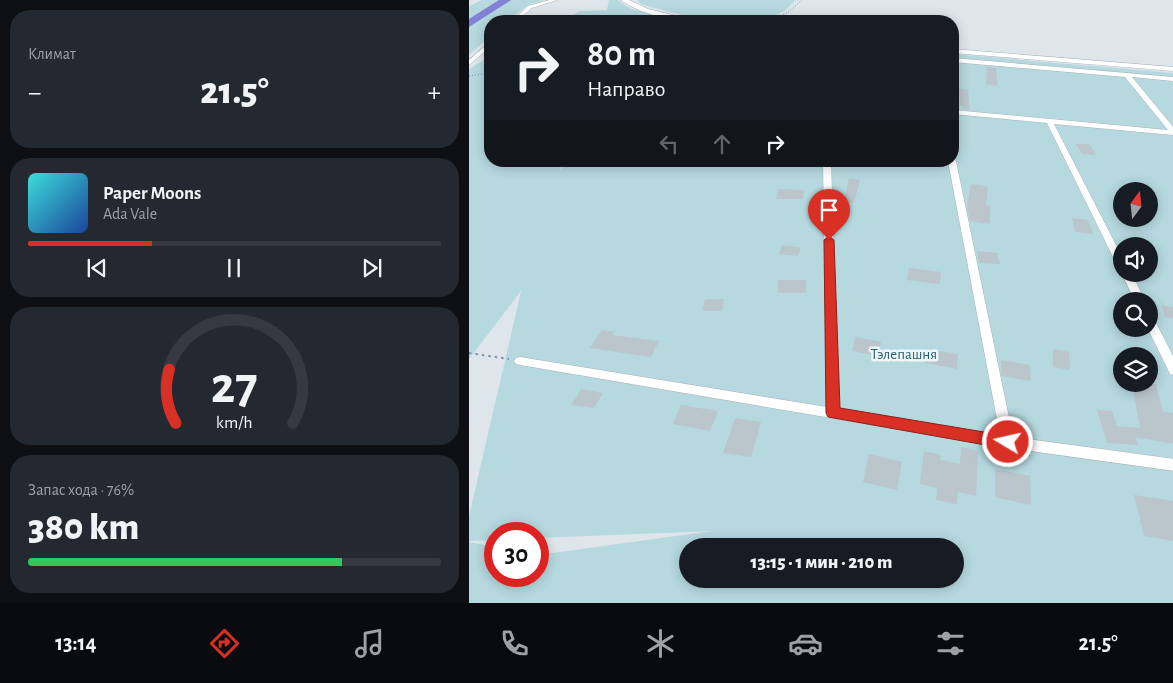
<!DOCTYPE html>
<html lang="ru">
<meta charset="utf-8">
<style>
body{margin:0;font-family:"Alegreya Sans",sans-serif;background:#242831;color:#f1f3f6;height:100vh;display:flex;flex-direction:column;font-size:19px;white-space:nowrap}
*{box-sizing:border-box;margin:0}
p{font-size:16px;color:#9ea1a6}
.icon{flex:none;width:28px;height:28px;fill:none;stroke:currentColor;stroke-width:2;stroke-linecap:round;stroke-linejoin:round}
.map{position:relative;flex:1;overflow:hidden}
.side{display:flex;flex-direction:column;gap:10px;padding:10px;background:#0d0f14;width:469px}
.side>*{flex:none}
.top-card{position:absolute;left:15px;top:15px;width:475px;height:152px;border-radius:20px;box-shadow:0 2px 12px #0003;background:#171b24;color:#f1f3f6;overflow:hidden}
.needle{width:32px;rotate:15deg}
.buttons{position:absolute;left:644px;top:182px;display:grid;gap:10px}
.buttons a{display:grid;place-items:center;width:45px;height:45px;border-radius:50%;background:#171b24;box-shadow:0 2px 12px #0003;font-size:25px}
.speed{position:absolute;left:15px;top:522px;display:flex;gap:10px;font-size:25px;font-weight:700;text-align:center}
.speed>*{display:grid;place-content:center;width:65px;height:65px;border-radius:50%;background:#171b24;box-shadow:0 2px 12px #0003;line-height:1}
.speed .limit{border:8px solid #d22;background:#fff;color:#111}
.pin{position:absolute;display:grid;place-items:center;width:42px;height:42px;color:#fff;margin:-51px -21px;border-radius:50% 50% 50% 0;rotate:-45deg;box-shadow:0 0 5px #0007}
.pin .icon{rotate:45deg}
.me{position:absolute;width:55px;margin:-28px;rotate:279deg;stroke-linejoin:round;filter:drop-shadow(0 0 4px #0008)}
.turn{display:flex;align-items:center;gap:18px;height:105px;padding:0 20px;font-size:22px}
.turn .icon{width:65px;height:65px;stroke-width:2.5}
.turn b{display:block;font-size:35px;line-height:42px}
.lanes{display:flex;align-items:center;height:48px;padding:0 20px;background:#0003;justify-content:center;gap:25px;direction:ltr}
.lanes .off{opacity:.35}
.big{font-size:38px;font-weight:800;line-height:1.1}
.side .tile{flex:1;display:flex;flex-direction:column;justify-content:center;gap:8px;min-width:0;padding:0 18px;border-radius:20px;background:#242831}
.side .dial{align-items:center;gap:0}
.dial svg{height:130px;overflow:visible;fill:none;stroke:#363941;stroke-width:7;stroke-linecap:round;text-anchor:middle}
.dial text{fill:#f1f3f6;stroke:none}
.song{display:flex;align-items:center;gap:15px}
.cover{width:60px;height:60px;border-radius:8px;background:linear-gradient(135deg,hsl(180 70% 55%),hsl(220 70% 35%))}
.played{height:5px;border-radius:2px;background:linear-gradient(90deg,#d93025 30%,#363941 30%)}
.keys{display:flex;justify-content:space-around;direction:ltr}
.heat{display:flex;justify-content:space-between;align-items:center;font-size:28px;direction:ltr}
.charge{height:8px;border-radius:4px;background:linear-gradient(90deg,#34c759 76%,#363941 0)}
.trip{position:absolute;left:210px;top:538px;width:285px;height:50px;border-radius:25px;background:#171b24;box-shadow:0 2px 12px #0003;font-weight:800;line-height:50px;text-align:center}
.dock{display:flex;height:80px;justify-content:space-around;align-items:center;background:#090b0e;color:#9ea1a6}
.dock .icon{width:35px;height:35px}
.dock .active{color:#d93025}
.dock b{font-size:22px;color:#f1f3f6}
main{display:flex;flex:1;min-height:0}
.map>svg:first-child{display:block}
.green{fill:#b5d9df;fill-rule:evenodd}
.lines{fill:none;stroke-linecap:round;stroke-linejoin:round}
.river{fill:#8381d6;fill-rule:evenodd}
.building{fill:#bac5cc}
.street-casing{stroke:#a9b1ba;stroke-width:1}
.secondary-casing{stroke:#a5b2c1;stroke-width:1}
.path-far1{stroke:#7c94b2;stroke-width:1;stroke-dasharray:1 2;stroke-linecap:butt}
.path{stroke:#7c94b2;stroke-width:2;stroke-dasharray:2.5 4;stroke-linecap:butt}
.street{fill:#fff;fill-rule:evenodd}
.secondary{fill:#fff;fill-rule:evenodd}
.route{fill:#d93025;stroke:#8d1f18}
.labels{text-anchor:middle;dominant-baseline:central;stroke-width:5;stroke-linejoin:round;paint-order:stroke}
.park-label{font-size:15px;fill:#256276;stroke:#eff5f8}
</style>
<main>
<section class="side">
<div class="tile"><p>Климат</p>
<div class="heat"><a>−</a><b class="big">21.5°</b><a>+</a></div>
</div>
<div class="tile">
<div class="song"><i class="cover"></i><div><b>Paper Moons</b><p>Ada Vale</p></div></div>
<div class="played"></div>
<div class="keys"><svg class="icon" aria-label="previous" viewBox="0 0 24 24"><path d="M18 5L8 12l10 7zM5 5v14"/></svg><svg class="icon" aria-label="pause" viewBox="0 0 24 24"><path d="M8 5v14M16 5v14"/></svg><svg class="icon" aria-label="next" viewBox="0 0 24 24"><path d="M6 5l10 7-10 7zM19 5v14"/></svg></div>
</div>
<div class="tile dial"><svg viewBox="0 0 100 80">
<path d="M14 69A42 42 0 1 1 86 69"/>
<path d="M14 69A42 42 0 0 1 10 36" stroke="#d93025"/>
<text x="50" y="56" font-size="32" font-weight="700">27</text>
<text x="50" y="72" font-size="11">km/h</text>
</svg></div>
<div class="tile"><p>Запас хода · 76%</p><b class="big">380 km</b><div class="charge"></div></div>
</section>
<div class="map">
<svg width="705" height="603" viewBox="0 0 705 603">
<rect width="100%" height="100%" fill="#dfe6eb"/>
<!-- green -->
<g class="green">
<path d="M13,0H75L61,4L37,21H21V36L0,55V6Z"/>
<path d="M140,0H148L162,9L216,21H91L111,11L138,10Z"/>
<path d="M168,0H326C296,41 212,15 172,4Z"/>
<path d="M484,54L704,73V603H0V542L26,547V576H69V555L243,531L69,538V534H26V540L0,541V516L54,283L52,291L0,359V69L15,60H21V161H91L92,172L95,161H484ZM652,191H680V219H652ZM652,246H680V274H652ZM652,301H680V329H652ZM652,356H680V384H652ZM219,546H486V579H219Z"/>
</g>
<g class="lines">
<!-- river -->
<path class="river" d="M30,0H42L0,27V19Z"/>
</g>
<!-- building -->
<g class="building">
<path d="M518,67L527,68L529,86L517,84Z"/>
<path d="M490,89L499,90L501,110L494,109V106L491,105Z"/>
<path d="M607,144H621L627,155L613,154Z"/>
<path d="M380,178L391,180L385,203L375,201Z"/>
<path d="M502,184L519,187L517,205L521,206V224L501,221L498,207Z"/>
<path d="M309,189L335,190L334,199H307Z"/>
<path d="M603,218L619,220L624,234L606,232Z"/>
<path d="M313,245L332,247L329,256L310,254Z"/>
<path d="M508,251L528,253L531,264L510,263Z"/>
<path d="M440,268L472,272L471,284L438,280Z"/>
<rect x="309" y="280" width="28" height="13"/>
<path d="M236,299H255L253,311H233Z"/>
<path d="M693,305L705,307V318L696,317Z"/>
<path d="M133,330L145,332L143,335L190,341L182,357L121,348Z"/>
<path d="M386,337L412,342L409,356L383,351Z"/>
<path d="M458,349L489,354L488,369L456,363Z"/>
<path d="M584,349L600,352L601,370L584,367Z"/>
<path d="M532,360L561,365L562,381L533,376Z"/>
<path d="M663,384H687L694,412L705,413V444L666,437L669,445L638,443L628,410L643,411L648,426L671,428Z"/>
<path d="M112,389L134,393L125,408L102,405Z"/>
<path d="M212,405L249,411L241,431L204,424Z"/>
<path d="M266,418L292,422L282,457L254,453Z"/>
<path d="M492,447L509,451L507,496L489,492L488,504L467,500L468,488L451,484L455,451L472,455L471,460L491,464Z"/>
<path d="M400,454L433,462L428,490L394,482Z"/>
<path d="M526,469L561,476L562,505L526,497Z"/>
<path d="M665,495L705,501V541L675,536Z"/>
</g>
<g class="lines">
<defs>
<g id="street">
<path d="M81,0H88L63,8L48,21H43L59,6Z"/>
<path d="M21,42V47L0,65V60Z"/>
<path d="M484,58L705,77V81L663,77L705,128V135L585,124L652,255V266L647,263L578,123L484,114V110L699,130L656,77L484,62Z"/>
<path d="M484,159L487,161L544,437L705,459V471L539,448L51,365L47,364L45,361L47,358L51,357L358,407L354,161H362L370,409L531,435L479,161H484Z"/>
<path d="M653,274H663L676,301H666Z"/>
<path d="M680,316L684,317L705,358V375L701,374L679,329Z"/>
</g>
<g id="secondary">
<path d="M152,0H160L179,9L228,21C206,22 170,14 152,0Z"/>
<path d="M484,49L705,67V71L484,53Z"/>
</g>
</defs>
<!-- street casing -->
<use href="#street" class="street-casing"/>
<!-- secondary casing -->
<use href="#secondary" class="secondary-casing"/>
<!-- path-far1 -->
<g class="path-far1">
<path d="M297,21L318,13L333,0"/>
<path d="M0,76L21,73"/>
</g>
<!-- path -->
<path class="path" d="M0,353L40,359"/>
<!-- street -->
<use href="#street" class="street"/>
<!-- secondary -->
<use href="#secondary" class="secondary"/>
</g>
<!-- route -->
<path class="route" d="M360,236L365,240L371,408L539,436L544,438L546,442L544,447L539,449L359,417L357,413L355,240Z"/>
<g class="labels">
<!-- park labels -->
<g class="park-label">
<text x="435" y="354">Тэлепашня</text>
</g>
</g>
</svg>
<div class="buttons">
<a><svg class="needle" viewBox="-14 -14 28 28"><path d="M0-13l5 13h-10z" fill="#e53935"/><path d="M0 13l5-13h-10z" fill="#9ea1a6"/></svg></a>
<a><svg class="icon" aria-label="sound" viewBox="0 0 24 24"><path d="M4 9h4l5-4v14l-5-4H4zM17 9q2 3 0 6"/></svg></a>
<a><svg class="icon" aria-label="search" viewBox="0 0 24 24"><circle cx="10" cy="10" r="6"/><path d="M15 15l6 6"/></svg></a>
<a><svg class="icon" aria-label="layers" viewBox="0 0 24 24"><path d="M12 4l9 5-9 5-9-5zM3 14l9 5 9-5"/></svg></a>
</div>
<div class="speed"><div class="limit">30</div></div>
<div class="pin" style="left:360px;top:240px;background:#d93025"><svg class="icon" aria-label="arrive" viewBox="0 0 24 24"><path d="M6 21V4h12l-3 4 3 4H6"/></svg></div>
<svg class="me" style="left:539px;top:442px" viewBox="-20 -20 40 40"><circle r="17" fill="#d93025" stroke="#fff" stroke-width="3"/><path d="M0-11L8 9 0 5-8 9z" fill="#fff"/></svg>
<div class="trip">13:15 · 1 мин · 210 m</div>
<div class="top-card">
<div class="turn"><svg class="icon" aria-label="right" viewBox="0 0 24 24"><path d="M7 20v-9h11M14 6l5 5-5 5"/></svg><div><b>80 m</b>Направо</div></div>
<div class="lanes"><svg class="icon off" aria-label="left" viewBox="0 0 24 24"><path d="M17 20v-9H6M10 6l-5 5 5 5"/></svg><svg class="icon off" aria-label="ahead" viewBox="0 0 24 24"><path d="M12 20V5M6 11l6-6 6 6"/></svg><svg class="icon" aria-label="right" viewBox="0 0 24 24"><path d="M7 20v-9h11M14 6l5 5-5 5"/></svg></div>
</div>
</div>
</main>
<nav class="dock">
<b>13:14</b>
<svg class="icon active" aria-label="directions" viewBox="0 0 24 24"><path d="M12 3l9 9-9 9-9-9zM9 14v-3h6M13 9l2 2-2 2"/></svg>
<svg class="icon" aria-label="music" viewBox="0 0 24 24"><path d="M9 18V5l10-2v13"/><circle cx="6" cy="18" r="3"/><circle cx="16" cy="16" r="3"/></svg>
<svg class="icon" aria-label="phone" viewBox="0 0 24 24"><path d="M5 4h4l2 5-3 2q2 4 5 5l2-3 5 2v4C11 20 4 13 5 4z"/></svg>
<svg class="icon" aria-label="climate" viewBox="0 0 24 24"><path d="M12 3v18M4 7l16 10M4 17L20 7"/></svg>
<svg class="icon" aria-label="car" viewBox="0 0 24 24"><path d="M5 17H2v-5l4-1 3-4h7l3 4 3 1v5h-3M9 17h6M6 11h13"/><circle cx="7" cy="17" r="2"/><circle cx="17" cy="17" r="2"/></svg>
<svg class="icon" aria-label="filters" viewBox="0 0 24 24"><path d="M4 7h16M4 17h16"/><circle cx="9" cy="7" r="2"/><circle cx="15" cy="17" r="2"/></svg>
<b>21.5°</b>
</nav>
